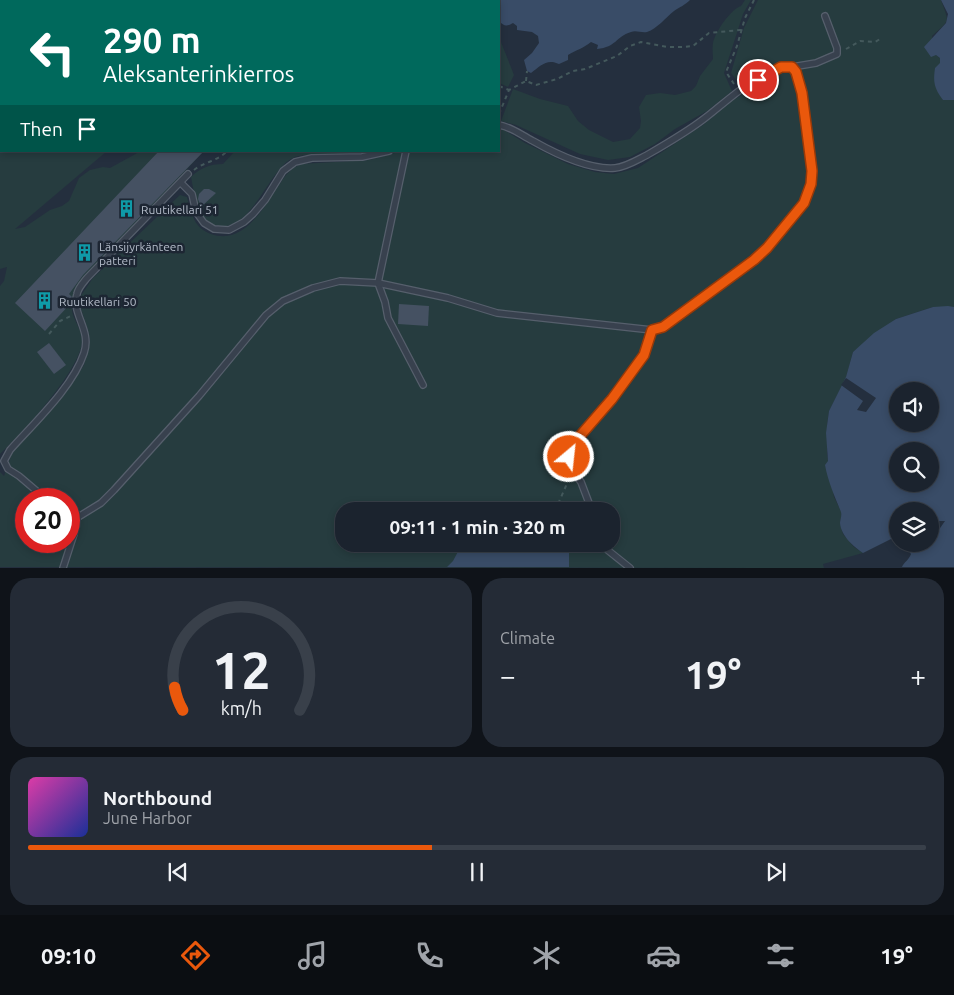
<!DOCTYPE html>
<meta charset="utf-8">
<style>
body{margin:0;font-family:Ubuntu,sans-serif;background:#242b36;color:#f1f3f6;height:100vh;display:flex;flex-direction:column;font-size:19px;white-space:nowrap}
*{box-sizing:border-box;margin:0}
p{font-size:16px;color:#a0a4aa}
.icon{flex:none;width:28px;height:28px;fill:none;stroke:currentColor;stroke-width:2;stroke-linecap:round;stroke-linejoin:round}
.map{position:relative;height:568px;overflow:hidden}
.sheet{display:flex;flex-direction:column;gap:10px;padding:10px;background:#0f1319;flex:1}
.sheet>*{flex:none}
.banner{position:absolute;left:0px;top:0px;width:500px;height:152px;box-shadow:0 2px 8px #0003,0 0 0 1px #39404a;background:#00695c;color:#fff;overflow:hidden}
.controls{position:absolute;left:889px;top:382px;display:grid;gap:10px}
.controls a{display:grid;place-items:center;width:50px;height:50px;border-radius:50%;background:#1b232e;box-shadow:0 2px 8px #0003,0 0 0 1px #39404a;font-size:25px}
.speed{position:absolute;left:15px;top:488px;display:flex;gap:10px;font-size:25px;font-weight:700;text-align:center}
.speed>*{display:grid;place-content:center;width:65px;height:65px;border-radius:50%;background:#1b232e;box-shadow:0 2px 8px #0003,0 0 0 1px #39404a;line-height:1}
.speed .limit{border:8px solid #d22;background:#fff;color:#111}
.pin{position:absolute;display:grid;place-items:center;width:42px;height:42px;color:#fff;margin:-21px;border:2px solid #fff;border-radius:50%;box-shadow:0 1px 5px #0007}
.me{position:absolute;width:55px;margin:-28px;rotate:28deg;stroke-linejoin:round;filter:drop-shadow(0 0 4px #0008)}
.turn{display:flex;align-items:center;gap:18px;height:105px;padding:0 20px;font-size:22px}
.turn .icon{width:65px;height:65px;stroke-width:2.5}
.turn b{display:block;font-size:35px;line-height:42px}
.then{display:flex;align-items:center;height:48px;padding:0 20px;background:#0003;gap:10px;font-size:19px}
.big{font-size:38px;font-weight:700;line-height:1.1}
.sheet .tile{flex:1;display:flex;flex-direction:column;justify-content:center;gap:8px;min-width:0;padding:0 18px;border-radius:20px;background:#242b36}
.sheet .dial{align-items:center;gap:0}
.dial svg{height:130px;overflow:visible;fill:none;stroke:#39404a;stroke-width:7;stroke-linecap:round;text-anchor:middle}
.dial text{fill:#f1f3f6;stroke:none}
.song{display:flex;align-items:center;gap:15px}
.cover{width:60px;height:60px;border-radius:8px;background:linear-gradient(135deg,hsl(320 70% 55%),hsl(230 70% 35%))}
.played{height:5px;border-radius:2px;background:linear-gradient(90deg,#ea580c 45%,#39404a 45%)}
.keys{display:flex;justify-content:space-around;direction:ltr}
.heat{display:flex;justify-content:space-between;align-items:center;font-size:28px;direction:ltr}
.sheet .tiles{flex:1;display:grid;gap:10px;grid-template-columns:1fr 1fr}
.tile:last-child{grid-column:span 2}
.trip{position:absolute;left:335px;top:502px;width:285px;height:50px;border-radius:20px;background:#1b232e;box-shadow:0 2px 8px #0003,0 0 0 1px #39404a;font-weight:700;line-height:50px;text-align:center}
.tab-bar{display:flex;height:80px;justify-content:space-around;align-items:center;background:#0b0e12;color:#a0a4aa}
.tab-bar .icon{width:35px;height:35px}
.tab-bar .current{color:#ea580c}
.tab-bar b{font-size:22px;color:#f1f3f6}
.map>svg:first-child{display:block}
.green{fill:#263c3f;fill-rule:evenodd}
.water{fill:#394c67;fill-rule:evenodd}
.pier{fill:#242f3e}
.building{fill:#455162}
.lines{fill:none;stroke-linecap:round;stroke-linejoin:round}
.lane-casing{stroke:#565f6c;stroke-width:8}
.path{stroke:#44595c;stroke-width:2;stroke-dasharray:4 4;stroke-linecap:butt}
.lane{stroke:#38414e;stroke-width:5.5}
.route-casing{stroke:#983908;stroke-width:12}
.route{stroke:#ea580c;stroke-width:9}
.labels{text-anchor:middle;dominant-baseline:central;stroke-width:5;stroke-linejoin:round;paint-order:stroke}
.poi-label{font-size:12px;fill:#b4bcc9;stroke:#1d2633;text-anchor:start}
</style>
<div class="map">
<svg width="954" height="568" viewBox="0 0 954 568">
<rect width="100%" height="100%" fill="#242f3e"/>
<!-- green -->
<g class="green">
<rect x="91" y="0" width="243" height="1"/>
<path d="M745,0H751L743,14L724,73L732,91L707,111L675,129L655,144L630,157L608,160L580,154L516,125L501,121L513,89L540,99L568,106L578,121L589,130L613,142L630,139L640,128L641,121L639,107L646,95L660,93L675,95L691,91L696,86L700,76L713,59C713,54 712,48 713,43C715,32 731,9 741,6Z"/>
<path d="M758,0H941C949,23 951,19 932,36L936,55L940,58L943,100H954V307H933L896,319L853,352L846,378L829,411L827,426L828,429L827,453L834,497L842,513L840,523L843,534L854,547L863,553L823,564L824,568L0,567V472L4,476L12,453L65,393L84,365L90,340L88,330L80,306V297L93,278L180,195L187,197C191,213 194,228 211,234C248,247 268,198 286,175L293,168L301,164L369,160L402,151H499V128L504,130L525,143L568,164L595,172L614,174L638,168L703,125L732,101L774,74C782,70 789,73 798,70L794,64L784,61L771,66L740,85L731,73L744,28ZM26,499H69V541H26ZM344,511H611V544H344Z"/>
<path d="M0,29L1,151H107L15,229L25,227L50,210L62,206L69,201L79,178L90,170L103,167L110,168L141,151H204L77,286C76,293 72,302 72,309C72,319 83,330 82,342C80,370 22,434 0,454V286L4,281L7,267L0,269Z"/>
<path d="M499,37L514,75L508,87L499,83Z"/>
<path d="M235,151H378C371,154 363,153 355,153C345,153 335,155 325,155C314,156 302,153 291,159C269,171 251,231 219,226C197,223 195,196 191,177C200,168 210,164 223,164Z"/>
</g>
<!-- water -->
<g class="water">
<path d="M0,0H91L1,1V29Z"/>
<path d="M433,0V1H334V0Z"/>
<path d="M480,0H690C685,5 680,7 674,11C666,17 657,29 647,32C641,33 636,30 631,32C615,37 617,47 597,49L598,45L591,42C584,48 576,50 568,55V60L559,64C547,58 540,66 531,73L527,71L524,60L532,53L539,43L538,36L532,32L517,30V26L513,23C506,27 504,26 499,21V1Z"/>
<path d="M941,0H954V100H943C934,88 933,82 935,68L940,63V58L936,55L931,57L924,47L946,23L948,14Z"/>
<path d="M948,306L954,307V567H902C904,562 909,560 911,554L908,550L918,544H930V539L938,535V531L945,521H940L930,524V511H898L897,536L863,553C854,547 841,536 840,523C840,520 842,516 841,512C835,497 828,482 825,465L828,461L826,433L829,411L846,377L853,352L874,333L896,319L933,307ZM898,391H930V424H898ZM898,451H930V484H898Z"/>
<path d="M462,544H566L569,551V567H447L453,561Z"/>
</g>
<!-- pier -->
<path class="pier" d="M846,378L876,398L866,412L857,410L863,401L841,385Z"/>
<!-- building -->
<g class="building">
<path d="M159,151H204L83,275L69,294L72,297L71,303L45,331L15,303Z"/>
<path d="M204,189H209L216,193L201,207L198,199L199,194Z"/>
<path d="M399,304L429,306L428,326L398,324Z"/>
<path d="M49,343L66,365L54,374L37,352Z"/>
</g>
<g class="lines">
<defs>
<g id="lane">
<path d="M792,67L816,63L837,54V48L825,16"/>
<path d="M499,125C512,127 521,135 533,141C556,154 588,170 615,168C626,167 637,160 647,155C666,144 687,132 705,118C725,103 766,63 792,67L796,72L802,93L812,171L811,184L804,203L767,248L754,260L663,327L652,330L644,355L612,399L573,444L569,457L572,470L581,482L592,511"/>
<path d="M406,151L378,283L385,302L388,318L423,385"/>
<path d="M181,183L192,194L196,212L204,223L214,229L229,230L244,222L253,214L265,200L283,171L295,162L312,158L362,157L389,151"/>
<path d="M46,499L19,476L8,469L4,461L10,450C34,423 73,387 84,353C92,330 71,314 77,294C78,288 83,283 87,278L188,174"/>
<path d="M69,515L75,519"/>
<path d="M75,519L101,503L114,490L199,396L266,315L283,301L313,288L340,281L378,283L448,298L497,313L652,330"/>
<path d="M600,544L630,568"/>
<path d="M63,568L74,534L75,519"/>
</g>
</defs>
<!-- lane casing -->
<use href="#lane" class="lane-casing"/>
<!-- path -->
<g class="path">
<path d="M846,49L860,41L875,42L880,39"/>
<path d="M526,81L527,71"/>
<path d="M734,84L726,72L737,46L745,18L754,0"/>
<path d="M499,86L509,90"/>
<path d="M499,114L509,90L526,81L536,85L557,79L573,71L585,69L617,56L630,46L641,42L667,47H684L693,46L709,33L741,30"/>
<path d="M194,170C204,162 218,161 227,151"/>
<path d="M49,334L60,321L71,316"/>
<path d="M555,511L569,479"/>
</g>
<!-- lane -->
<use href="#lane" class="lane"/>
</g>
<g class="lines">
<defs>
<path id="route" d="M569,457L573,444L612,399L644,355L652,330L663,327L754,260L767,248L804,203L811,184L812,171L802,93L796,72L792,67H781L758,80"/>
</defs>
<!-- route casing -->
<use href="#route" class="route-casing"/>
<!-- route -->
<use href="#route" class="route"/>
</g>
<!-- icons -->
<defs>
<symbol id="building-bare" viewBox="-9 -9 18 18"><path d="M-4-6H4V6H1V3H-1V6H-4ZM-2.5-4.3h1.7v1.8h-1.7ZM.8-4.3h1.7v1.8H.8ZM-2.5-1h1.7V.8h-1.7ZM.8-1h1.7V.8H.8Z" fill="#0f9aa8" stroke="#1d2633" stroke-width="2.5" paint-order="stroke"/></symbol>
</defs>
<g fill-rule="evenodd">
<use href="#building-bare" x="114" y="196" width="25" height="25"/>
<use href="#building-bare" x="72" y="240" width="25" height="25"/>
<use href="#building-bare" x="32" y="288" width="25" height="25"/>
</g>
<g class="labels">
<!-- poi labels -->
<g class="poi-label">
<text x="141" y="209">Ruutikellari 51</text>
<text x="99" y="246">Länsijyrkänteen<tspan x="99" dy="14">patteri</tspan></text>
<text x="59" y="301">Ruutikellari 50</text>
</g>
</g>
</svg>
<div class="controls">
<a><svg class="icon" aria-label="sound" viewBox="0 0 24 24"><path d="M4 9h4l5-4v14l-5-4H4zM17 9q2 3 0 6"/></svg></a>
<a><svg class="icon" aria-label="search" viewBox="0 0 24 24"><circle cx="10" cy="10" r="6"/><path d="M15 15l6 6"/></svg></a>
<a><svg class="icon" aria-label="layers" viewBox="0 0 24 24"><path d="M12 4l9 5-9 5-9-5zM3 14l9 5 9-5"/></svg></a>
</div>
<div class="speed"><div class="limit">20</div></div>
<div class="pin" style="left:758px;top:80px;background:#d93025"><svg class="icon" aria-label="arrive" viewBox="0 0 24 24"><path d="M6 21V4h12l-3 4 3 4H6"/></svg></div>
<svg class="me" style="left:569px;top:457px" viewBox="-20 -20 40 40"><circle r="17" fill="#ea580c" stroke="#fff" stroke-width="3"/><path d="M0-11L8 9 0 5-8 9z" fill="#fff"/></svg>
<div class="trip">09:11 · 1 min · 320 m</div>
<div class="banner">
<div class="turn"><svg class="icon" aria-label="left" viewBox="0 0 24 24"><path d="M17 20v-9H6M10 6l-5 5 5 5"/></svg><div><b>290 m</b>Aleksanterinkierros</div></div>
<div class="then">Then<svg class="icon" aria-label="arrive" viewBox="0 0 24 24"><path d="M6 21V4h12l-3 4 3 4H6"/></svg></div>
</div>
</div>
<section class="sheet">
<div class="tiles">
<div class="tile dial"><svg viewBox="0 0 100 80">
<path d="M14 69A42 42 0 1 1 86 69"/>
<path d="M14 69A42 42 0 0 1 9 55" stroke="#ea580c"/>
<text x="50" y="56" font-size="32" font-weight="700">12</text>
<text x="50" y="72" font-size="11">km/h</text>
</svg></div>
<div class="tile"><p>Climate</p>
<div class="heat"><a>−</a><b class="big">19°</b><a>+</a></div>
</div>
<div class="tile">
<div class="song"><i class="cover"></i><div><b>Northbound</b><p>June Harbor</p></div></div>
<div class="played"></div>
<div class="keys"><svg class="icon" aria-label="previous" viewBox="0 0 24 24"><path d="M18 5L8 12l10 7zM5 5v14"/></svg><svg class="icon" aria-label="pause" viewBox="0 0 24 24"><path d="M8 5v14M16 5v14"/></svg><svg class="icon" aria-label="next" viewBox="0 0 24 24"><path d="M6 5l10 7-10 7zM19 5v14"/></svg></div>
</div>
</div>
</section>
<nav class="tab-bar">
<b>09:10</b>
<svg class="icon current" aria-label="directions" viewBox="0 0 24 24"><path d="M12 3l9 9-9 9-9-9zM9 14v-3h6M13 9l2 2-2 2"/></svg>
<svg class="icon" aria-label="music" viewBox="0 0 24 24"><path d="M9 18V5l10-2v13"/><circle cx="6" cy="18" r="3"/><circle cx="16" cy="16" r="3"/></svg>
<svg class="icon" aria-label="phone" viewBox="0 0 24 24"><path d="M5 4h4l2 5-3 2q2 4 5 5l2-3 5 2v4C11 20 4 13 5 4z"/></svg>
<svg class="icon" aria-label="climate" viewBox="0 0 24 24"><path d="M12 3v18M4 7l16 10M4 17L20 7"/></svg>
<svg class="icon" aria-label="car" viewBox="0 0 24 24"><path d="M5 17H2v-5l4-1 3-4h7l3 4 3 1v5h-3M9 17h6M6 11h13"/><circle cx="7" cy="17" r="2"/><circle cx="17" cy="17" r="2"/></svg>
<svg class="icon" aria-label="filters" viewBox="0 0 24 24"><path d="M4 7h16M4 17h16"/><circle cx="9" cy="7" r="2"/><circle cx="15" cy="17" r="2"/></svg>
<b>19°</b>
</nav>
